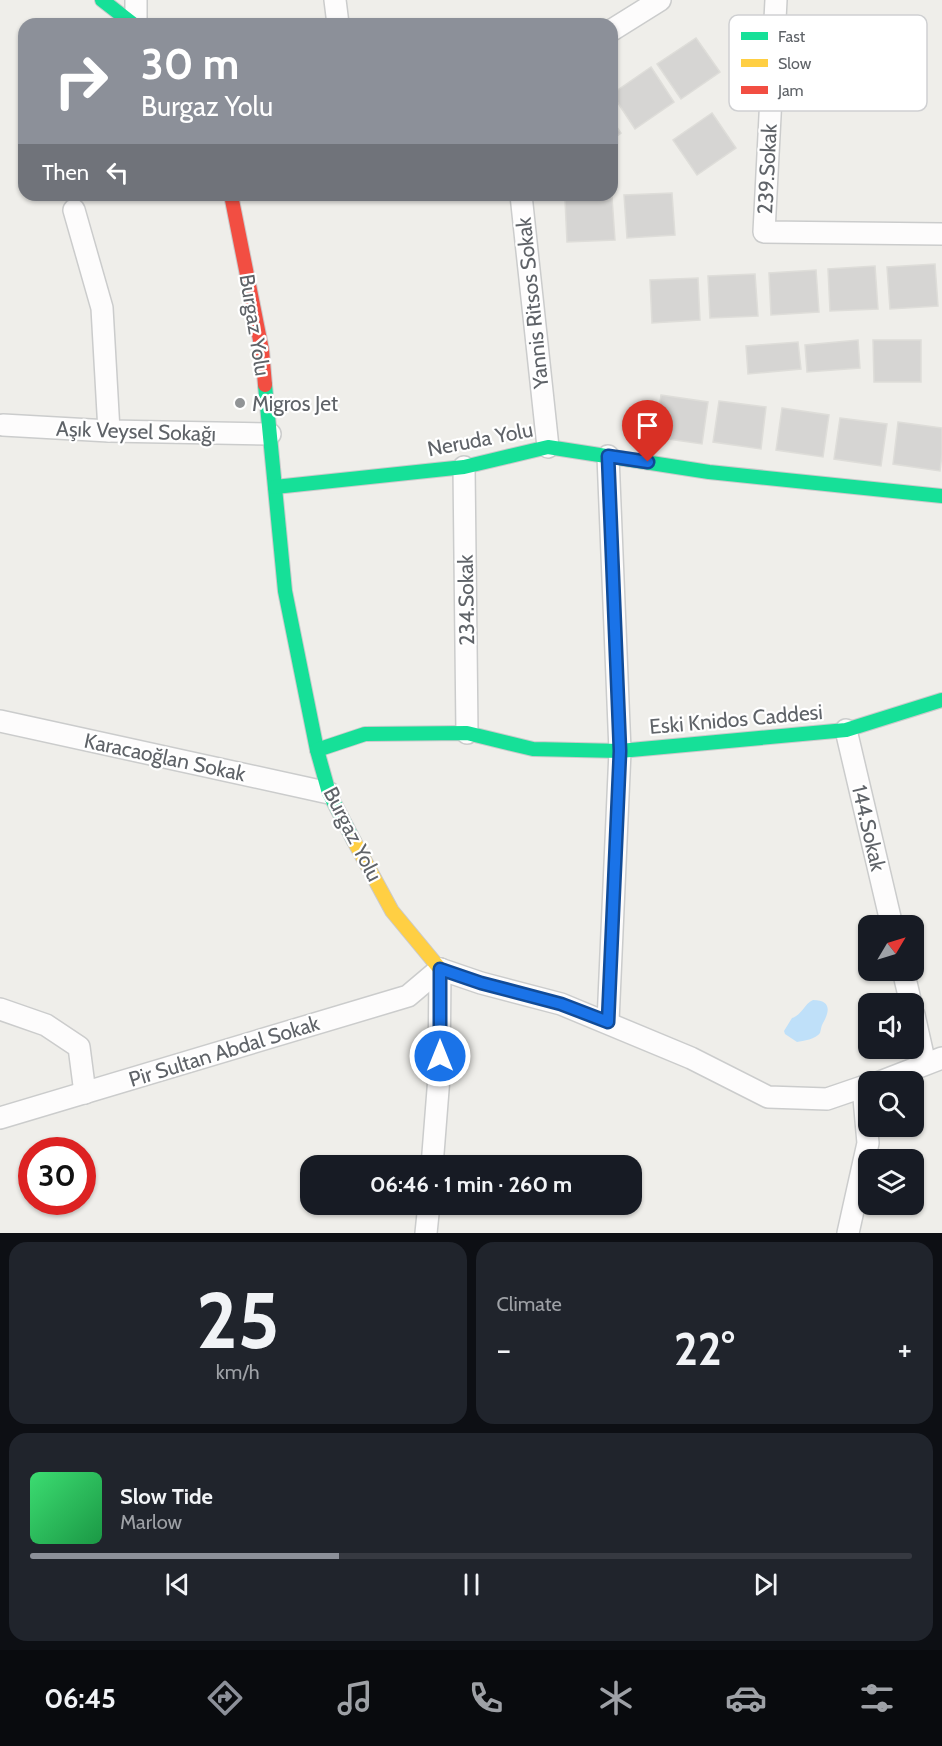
<!DOCTYPE html>
<meta charset="utf-8">
<style>
body{margin:0;font-family:Cabin,sans-serif;background:#20242c;color:#f1f3f6;height:100vh;display:flex;flex-direction:column;font-size:22px;white-space:nowrap}
*{box-sizing:border-box;margin:0}
p{font-size:20px;color:#9ea1a6}
.icon{flex:none;width:33px;height:33px;fill:none;stroke:currentColor;stroke-width:2;stroke-linecap:round;stroke-linejoin:round}
.map{position:relative;height:1233px;overflow:hidden}
.side{display:flex;flex-direction:column;gap:9px;padding:9px;background:#0d0f14;flex:1}
.side>*{flex:none}
.top-card{position:absolute;left:18px;top:18px;width:600px;height:183px;border-radius:18px;box-shadow:0 2px 4px #0004;background:#8c9099;color:#fff;overflow:hidden}
.needle{width:39px;rotate:52deg}
.tools{position:absolute;left:858px;top:915px;display:grid;gap:12px}
.tools a{display:grid;place-items:center;width:66px;height:66px;border-radius:12px;background:#171b24;box-shadow:0 2px 4px #0004;font-size:30px}
.speed{position:absolute;left:18px;top:1137px;display:flex;gap:12px;font-size:30px;font-weight:700;text-align:center}
.speed>*{display:grid;place-content:center;width:78px;height:78px;border-radius:50%;background:#171b24;box-shadow:0 2px 4px #0004;line-height:1}
.speed .limit{border:9px solid #d22;background:#fff;color:#111}
.pin{position:absolute;display:grid;place-items:center;width:51px;height:51px;color:#fff;margin:-62px -26px;border-radius:50% 50% 50% 0;rotate:-45deg;box-shadow:0 0 6px #0007}
.pin .icon{rotate:45deg}
.me{position:absolute;width:66px;margin:-33px;rotate:0deg;stroke-linejoin:round;filter:drop-shadow(0 0 4px #0008)}
.turn{display:flex;align-items:center;gap:21px;height:126px;padding:0 24px;font-size:27px}
.turn .icon{width:78px;height:78px;stroke-width:2.5}
.turn b{display:block;font-size:42px;line-height:51px}
.then{display:flex;align-items:center;height:57px;padding:0 24px;background:#0003;gap:12px;font-size:22px}
.big{font-size:45px;font-weight:800;line-height:1.1}
.side .tile{flex:1;display:flex;flex-direction:column;justify-content:center;gap:9px;min-width:0;padding:0 21px;border-radius:18px;background:#20242c}
.side .dial{align-items:center;gap:0}
.dial b{font-size:78px;line-height:1}
.song{display:flex;align-items:center;gap:18px}
.cover{width:72px;height:72px;border-radius:9px;background:linear-gradient(135deg,hsl(140 70% 55%),hsl(140 70% 35%))}
.played{height:6px;border-radius:3px;background:linear-gradient(90deg,#8c9099 35%,#363941 35%)}
.keys{display:flex;justify-content:space-around;direction:ltr}
.heat{display:flex;justify-content:space-between;align-items:center;font-size:33px;direction:ltr}
.side .tiles{flex:1;display:grid;gap:9px;grid-template-columns:1fr 1fr}
.tile:last-child{grid-column:span 2}
.trip{position:absolute;left:300px;top:1155px;width:342px;height:60px;border-radius:18px;background:#171b24;box-shadow:0 2px 4px #0004;font-weight:800;line-height:60px;text-align:center}
.menu{display:flex;height:96px;justify-content:space-around;align-items:center;background:#090b0e;color:#9ea1a6}
.menu .icon{width:42px;height:42px}
.menu .on{color:#8c9099}
.menu b{font-size:27px;color:#f1f3f6}
.map>svg:first-child{display:block}
.water{fill:#bfe0f9}
.building{fill:#d6d5d3;stroke:#deddd9;stroke-width:1.5}
.lines{fill:none;stroke-linecap:round;stroke-linejoin:round}
.street-casing{stroke:#cbcccc;stroke-width:24}
.fast-casing{stroke:#cacacb;stroke-width:16}
.slow-casing{stroke:#cacacb;stroke-width:16}
.jam-casing{stroke:#cacacb;stroke-width:16}
.street{stroke:#fdfcfc;stroke-width:21}
.fast{stroke:#16e098;stroke-width:14}
.slow{stroke:#ffcf43;stroke-width:14}
.jam{stroke:#f24e42;stroke-width:14}
.route-casing{stroke:#114b97;stroke-width:15}
.route{stroke:#1a73e8;stroke-width:10}
.poi-dot{fill:#919496;stroke:#fff;stroke-width:2}
.labels{text-anchor:middle;dominant-baseline:central;stroke-width:4.5;stroke-linejoin:round;paint-order:stroke}
.street-label{font-size:21px;fill:#5f6368;stroke:#fff}
.poi-label{font-size:21px;fill:#5f6368;stroke:#fff;text-anchor:start}
.key{fill:#fff;stroke:#cfd0d2;stroke-width:1.5}
.key-label{font-size:16px;fill:#5f6368}
</style>
<div class="map">
<svg width="942" height="1233" viewBox="0 0 942 1233">
<rect width="100%" height="100%" fill="#efeeea"/>
<!-- water -->
<path class="water" d="M813,1000C831,1000 830,1011 823,1023C821,1026 821,1030 820,1033C816,1039 803,1041 797,1042L785,1034L784,1031L792,1018C802,1015 804,1004 813,1000Z"/>
<!-- building -->
<g class="building">
<path d="M696,38L720,72L681,99L657,64Z"/>
<path d="M651,67L674,102L635,129L612,94Z"/>
<path d="M712,113L736,148L697,175L673,140Z"/>
<path d="M612,120L621,133L612,140Z"/>
<path d="M672,193L675,235L627,238L624,195Z"/>
<path d="M612,197L615,240L567,242L565,200Z"/>
<path d="M935,264L938,306L890,309L887,267Z"/>
<path d="M875,266L878,309L830,311L828,269Z"/>
<path d="M816,270L819,312L771,315L769,273Z"/>
<path d="M755,274L758,316L710,318L708,276Z"/>
<path d="M698,278L700,320L652,323L650,280Z"/>
<path d="M858,340L860,368L807,372L805,345Z"/>
<path d="M873,340H921V382H874Z"/>
<path d="M798,342L801,369L748,374L746,346Z"/>
<path d="M661,395L708,402L702,444L655,437Z"/>
<path d="M719,401L766,407L761,449L713,442Z"/>
<path d="M782,408L829,415L823,457L776,450Z"/>
<path d="M840,418L887,424L881,466L834,459Z"/>
<path d="M898,422L942,428V454L940,471L893,464Z"/>
</g>
<g class="lines">
<defs>
<g id="street">
<path d="M136,0V24"/>
<path d="M335,0L338,24"/>
<path d="M776,0L764,232L942,234"/>
<path d="M612,30L660,0"/>
<path d="M521,195L548,447"/>
<path d="M74,210L102,308L109,431"/>
<path d="M3,425L109,431L270,434"/>
<path d="M608,456L620,751L608,1022"/>
<path d="M464,467L467,733"/>
<path d="M0,721L329,793"/>
<path d="M846,730L892,926"/>
<path d="M440,969L481,983L561,1004L691,1058L768,1097L827,1099L868,1085"/>
<path d="M903,970L911,1004"/>
<path d="M0,1009L46,1025L79,1047L85,1093"/>
<path d="M914,1015L925,1064"/>
<path d="M880,1082L942,1058"/>
<path d="M0,1118L408,996L440,969"/>
<path d="M432,1166L439,1077L440,969"/>
<path d="M426,1233L429,1204"/>
<path d="M848,1233L868,1143L863,1087"/>
</g>
<g id="fast">
<path d="M102,0L133,24"/>
<path d="M265,385L285,591L317,750L329,793L354,841"/>
<path d="M275,487L464,467L548,447L709,472L942,496"/>
<path d="M317,750L365,734L467,733L533,749L620,751L846,730L942,700"/>
</g>
<path id="slow" d="M354,841L392,911L440,969"/>
<path id="jam" d="M231,195L262,350L265,385"/>
</defs>
<!-- street casing -->
<use href="#street" class="street-casing"/>
<!-- fast casing -->
<use href="#fast" class="fast-casing"/>
<!-- slow casing -->
<use href="#slow" class="slow-casing"/>
<!-- jam casing -->
<use href="#jam" class="jam-casing"/>
<!-- street -->
<use href="#street" class="street"/>
<!-- fast -->
<use href="#fast" class="fast"/>
<!-- slow -->
<use href="#slow" class="slow"/>
<!-- jam -->
<use href="#jam" class="jam"/>
</g>
<g class="lines">
<defs>
<path id="route" d="M440,1056V969L481,983L561,1004L608,1022L620,751L608,456L648,462"/>
</defs>
<!-- route casing -->
<use href="#route" class="route-casing"/>
<!-- route -->
<use href="#route" class="route"/>
</g>
<!-- markers -->
<circle class="poi-dot" cx="240" cy="403" r="6"/>
<g class="labels">
<!-- street labels -->
<g class="street-label">
<text transform="translate(767 169) rotate(-87)">239.Sokak</text>
<text transform="translate(532 303) rotate(-96)">Yannis Ritsos Sokak</text>
<text transform="translate(255 325) rotate(81)">Burgaz Yolu</text>
<text transform="translate(136 431) rotate(2)">Aşık Veysel Sokağı</text>
<text transform="translate(480 439) rotate(-11)">Neruda Yolu</text>
<text transform="translate(466 600) rotate(-91)">234.Sokak</text>
<text transform="translate(736 719) rotate(-5)">Eski Knidos Caddesi</text>
<text transform="translate(165 757) rotate(12)">Karacaoğlan Sokak</text>
<text transform="translate(869 828) rotate(77)">144.Sokak</text>
<text transform="translate(353 834) rotate(63)">Burgaz Yolu</text>
<text transform="translate(224 1051) rotate(-17)">Pir Sultan Abdal Sokak</text>
</g>
<!-- poi labels -->
<g class="poi-label">
<text x="252" y="403">Migros Jet</text>
</g>
</g>
<!-- legend -->
<rect x="729" y="15" width="198" height="96" rx="9" class="key"/>
<rect x="741" y="32" width="27" height="8" fill="#16e098"/>
<rect x="741" y="59" width="27" height="8" fill="#ffcf43"/>
<rect x="741" y="86" width="27" height="8" fill="#f24e42"/>
<g class="key-label">
<text x="778" y="42">Fast</text>
<text x="778" y="69">Slow</text>
<text x="778" y="96">Jam</text>
</g>
</svg>
<div class="tools">
<a><svg class="needle" viewBox="-14 -14 28 28"><path d="M0-13l5 13h-10z" fill="#e53935"/><path d="M0 13l5-13h-10z" fill="#9ea1a6"/></svg></a>
<a><svg class="icon" aria-label="sound" viewBox="0 0 24 24"><path d="M4 9h4l5-4v14l-5-4H4zM17 9q2 3 0 6"/></svg></a>
<a><svg class="icon" aria-label="search" viewBox="0 0 24 24"><circle cx="10" cy="10" r="6"/><path d="M15 15l6 6"/></svg></a>
<a><svg class="icon" aria-label="layers" viewBox="0 0 24 24"><path d="M12 4l9 5-9 5-9-5zM3 14l9 5 9-5"/></svg></a>
</div>
<div class="speed"><div class="limit">30</div></div>
<div class="pin" style="left:648px;top:462px;background:#d93025"><svg class="icon" aria-label="arrive" viewBox="0 0 24 24"><path d="M6 21V4h12l-3 4 3 4H6"/></svg></div>
<svg class="me" style="left:440px;top:1056px" viewBox="-20 -20 40 40"><circle r="17" fill="#1a73e8" stroke="#fff" stroke-width="3"/><path d="M0-11L8 9 0 5-8 9z" fill="#fff"/></svg>
<div class="trip">06:46 · 1 min · 260 m</div>
<div class="top-card">
<div class="turn"><svg class="icon" aria-label="right" viewBox="0 0 24 24"><path d="M7 20v-9h11M14 6l5 5-5 5"/></svg><div><b>30 m</b>Burgaz Yolu</div></div>
<div class="then">Then<svg class="icon" aria-label="left" viewBox="0 0 24 24"><path d="M17 20v-9H6M10 6l-5 5 5 5"/></svg></div>
</div>
</div>
<section class="side">
<div class="tiles">
<div class="tile dial"><b>25</b><p>km/h</p></div>
<div class="tile"><p>Climate</p>
<div class="heat"><a>−</a><b class="big">22°</b><a>+</a></div>
</div>
<div class="tile">
<div class="song"><i class="cover"></i><div><b>Slow Tide</b><p>Marlow</p></div></div>
<div class="played"></div>
<div class="keys"><svg class="icon" aria-label="previous" viewBox="0 0 24 24"><path d="M18 5L8 12l10 7zM5 5v14"/></svg><svg class="icon" aria-label="pause" viewBox="0 0 24 24"><path d="M8 5v14M16 5v14"/></svg><svg class="icon" aria-label="next" viewBox="0 0 24 24"><path d="M6 5l10 7-10 7zM19 5v14"/></svg></div>
</div>
</div>
</section>
<nav class="menu">
<b>06:45</b>
<svg class="icon on" aria-label="directions" viewBox="0 0 24 24"><path d="M12 3l9 9-9 9-9-9zM9 14v-3h6M13 9l2 2-2 2"/></svg>
<svg class="icon" aria-label="music" viewBox="0 0 24 24"><path d="M9 18V5l10-2v13"/><circle cx="6" cy="18" r="3"/><circle cx="16" cy="16" r="3"/></svg>
<svg class="icon" aria-label="phone" viewBox="0 0 24 24"><path d="M5 4h4l2 5-3 2q2 4 5 5l2-3 5 2v4C11 20 4 13 5 4z"/></svg>
<svg class="icon" aria-label="climate" viewBox="0 0 24 24"><path d="M12 3v18M4 7l16 10M4 17L20 7"/></svg>
<svg class="icon" aria-label="car" viewBox="0 0 24 24"><path d="M5 17H2v-5l4-1 3-4h7l3 4 3 1v5h-3M9 17h6M6 11h13"/><circle cx="7" cy="17" r="2"/><circle cx="17" cy="17" r="2"/></svg>
<svg class="icon" aria-label="filters" viewBox="0 0 24 24"><path d="M4 7h16M4 17h16"/><circle cx="9" cy="7" r="2"/><circle cx="15" cy="17" r="2"/></svg>
</nav>
